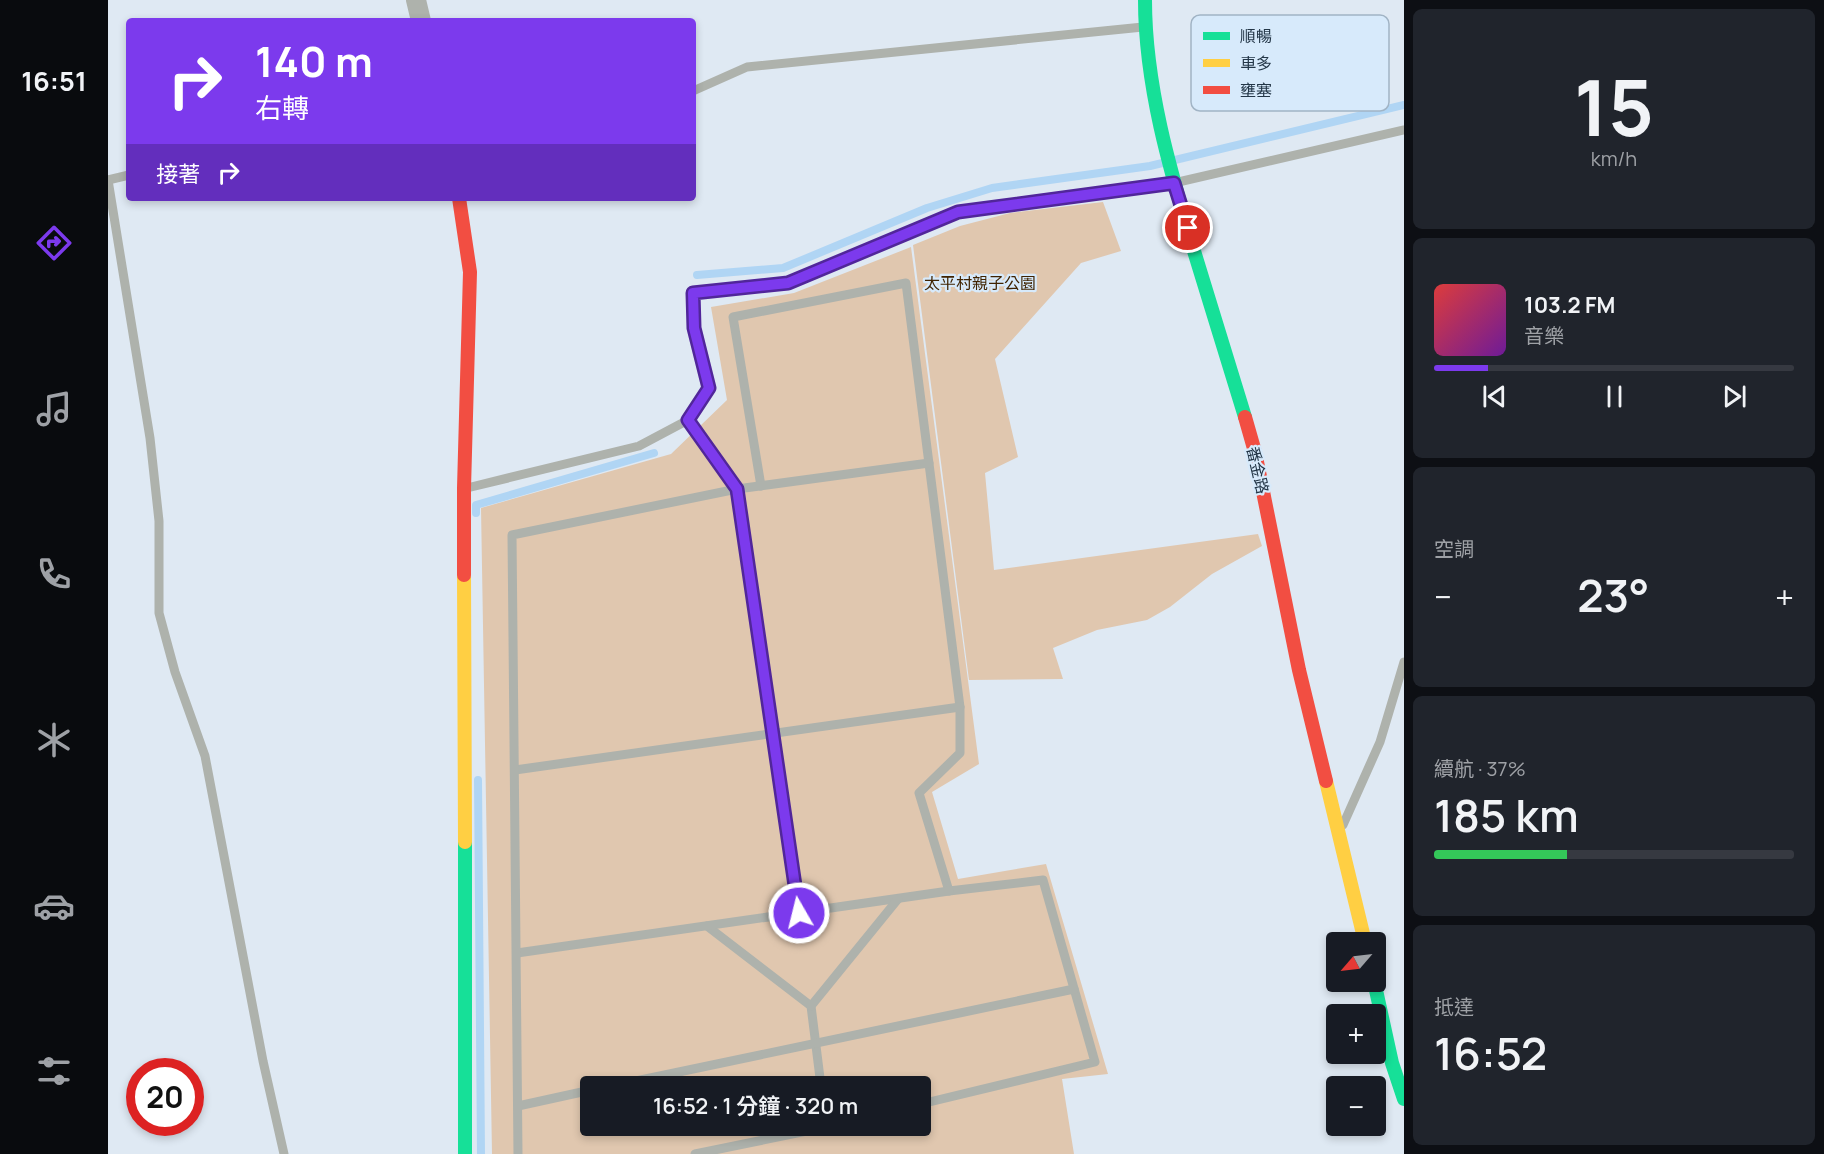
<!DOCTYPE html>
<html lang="zh-TW">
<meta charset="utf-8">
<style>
body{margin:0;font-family:Manrope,"Noto Sans TC",sans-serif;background:#20242c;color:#f1f3f6;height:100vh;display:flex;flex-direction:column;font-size:22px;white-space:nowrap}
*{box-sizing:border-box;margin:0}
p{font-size:20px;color:#9ea1a6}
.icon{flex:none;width:33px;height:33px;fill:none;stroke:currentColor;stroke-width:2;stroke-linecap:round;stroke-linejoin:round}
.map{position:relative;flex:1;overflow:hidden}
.panel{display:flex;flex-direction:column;gap:9px;padding:9px;background:#0d0f14;width:420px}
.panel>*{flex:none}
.banner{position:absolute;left:18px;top:18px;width:570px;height:183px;border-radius:6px;box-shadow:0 3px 9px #0003;background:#7c3aed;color:#fff;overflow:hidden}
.needle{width:39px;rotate:242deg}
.buttons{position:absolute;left:1218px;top:932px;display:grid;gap:12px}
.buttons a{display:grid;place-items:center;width:60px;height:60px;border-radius:6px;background:#171b24;box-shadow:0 3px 9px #0003;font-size:30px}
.speed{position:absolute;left:18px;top:1058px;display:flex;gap:12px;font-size:30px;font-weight:700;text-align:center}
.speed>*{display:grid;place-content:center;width:78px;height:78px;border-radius:50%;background:#171b24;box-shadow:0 3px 9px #0003;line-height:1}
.speed .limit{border:9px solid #d22;background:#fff;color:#111}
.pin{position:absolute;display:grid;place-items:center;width:51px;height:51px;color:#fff;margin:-26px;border:3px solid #fff;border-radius:50%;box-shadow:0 2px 6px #0007}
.me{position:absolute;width:66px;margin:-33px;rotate:352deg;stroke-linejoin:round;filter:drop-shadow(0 0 4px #0008)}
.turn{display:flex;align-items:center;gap:21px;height:126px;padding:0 30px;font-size:27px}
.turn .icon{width:78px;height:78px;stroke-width:2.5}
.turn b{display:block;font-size:42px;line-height:51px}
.then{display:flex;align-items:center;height:57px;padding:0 30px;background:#0003;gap:12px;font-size:22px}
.big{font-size:45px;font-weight:600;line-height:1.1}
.panel .tile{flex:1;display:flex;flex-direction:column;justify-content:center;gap:9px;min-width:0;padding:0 21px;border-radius:9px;background:#20242c}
.panel .dial{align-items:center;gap:0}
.dial b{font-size:78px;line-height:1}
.song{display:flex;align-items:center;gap:18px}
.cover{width:72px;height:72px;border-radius:9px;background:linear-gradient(135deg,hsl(0 70% 55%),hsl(280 70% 35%))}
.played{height:6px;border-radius:3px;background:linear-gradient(90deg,#7c3aed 15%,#363941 15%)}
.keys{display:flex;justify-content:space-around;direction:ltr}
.heat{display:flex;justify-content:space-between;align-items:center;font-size:33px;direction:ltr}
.charge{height:9px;border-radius:4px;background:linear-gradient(90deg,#34c759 37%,#363941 0)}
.trip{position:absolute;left:472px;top:1076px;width:351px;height:60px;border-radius:6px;background:#171b24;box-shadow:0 3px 9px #0003;font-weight:600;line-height:60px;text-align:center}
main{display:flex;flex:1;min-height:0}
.dock{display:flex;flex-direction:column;width:108px;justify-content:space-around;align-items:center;background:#090b0e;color:#9ea1a6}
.dock .icon{width:42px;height:42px}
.dock .selected{color:#7c3aed}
.dock b{font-size:27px;color:#f1f3f6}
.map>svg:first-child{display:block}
.green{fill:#e0c7af;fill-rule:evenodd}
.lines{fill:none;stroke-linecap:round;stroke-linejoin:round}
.stream{stroke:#b0d5f4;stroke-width:8}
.lane{stroke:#aeb2ac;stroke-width:9}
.street{stroke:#aeb2ac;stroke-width:20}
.fast{stroke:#16e098;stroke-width:14}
.slow{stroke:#ffcf43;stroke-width:14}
.jam{stroke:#f24e42;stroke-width:14}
.route-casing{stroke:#51269a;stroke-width:15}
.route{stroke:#7c3aed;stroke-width:10}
.labels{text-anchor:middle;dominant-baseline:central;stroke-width:4.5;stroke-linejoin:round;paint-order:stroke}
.park-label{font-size:16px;fill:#402301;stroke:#d7eafb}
.street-label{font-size:16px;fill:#233647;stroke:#d7eafb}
.key{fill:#d7eafb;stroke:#a1b4c5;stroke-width:1.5}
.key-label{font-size:16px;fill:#233647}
</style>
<main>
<nav class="dock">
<b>16:51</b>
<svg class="icon selected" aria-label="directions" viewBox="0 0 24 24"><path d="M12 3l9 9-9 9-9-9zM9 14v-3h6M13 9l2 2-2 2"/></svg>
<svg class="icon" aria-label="music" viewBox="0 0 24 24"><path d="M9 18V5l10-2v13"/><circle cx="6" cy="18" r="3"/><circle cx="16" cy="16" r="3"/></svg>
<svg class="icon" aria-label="phone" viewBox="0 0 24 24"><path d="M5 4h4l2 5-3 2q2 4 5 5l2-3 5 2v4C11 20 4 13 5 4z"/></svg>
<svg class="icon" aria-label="climate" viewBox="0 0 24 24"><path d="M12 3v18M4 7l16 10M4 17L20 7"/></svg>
<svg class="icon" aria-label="car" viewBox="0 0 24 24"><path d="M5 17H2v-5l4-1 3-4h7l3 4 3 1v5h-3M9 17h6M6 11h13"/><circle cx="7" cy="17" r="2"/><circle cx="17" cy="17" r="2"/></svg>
<svg class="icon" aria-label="filters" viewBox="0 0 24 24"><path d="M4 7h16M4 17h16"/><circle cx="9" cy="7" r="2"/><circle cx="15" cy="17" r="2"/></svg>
</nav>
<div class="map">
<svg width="1296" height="1154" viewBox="0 0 1296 1154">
<rect width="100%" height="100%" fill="#dfe9f3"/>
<!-- green -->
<g class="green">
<path d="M995,202L1013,251L973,263L887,359L910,457L877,473L886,570L1150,534L1154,546L1104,574L1062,607L1039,620L989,630L945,648L955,679L861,680L805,245L852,226L902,213Z"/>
<path d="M803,247L871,764L824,792L850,879L938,864L1000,1074L954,1079L966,1154H384L373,508L563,454L619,400L603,307L686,293ZM483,1086H813V1125H483Z"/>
</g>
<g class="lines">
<!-- stream -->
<g class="stream">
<path d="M589,275L675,268L819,208L884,188L1042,166L1296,105"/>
<path d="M368,513V505L546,453"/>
<path d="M370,780L373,1154"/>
</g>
<!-- lane -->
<g class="lane">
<path d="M585,91L639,67L1035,27"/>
<path d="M0,180L42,438L51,521V613L67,672L97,756L155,1061L176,1154"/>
<path d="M0,180L21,175"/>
<path d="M580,420L629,489L691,913"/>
<path d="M653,486L625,317L798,283L852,707V753L811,793L841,891L935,880L987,1062L813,1104"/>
<path d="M359,488L531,446L580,420L601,388L586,328L585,293L680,283L850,212L1066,183L1296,130"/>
<path d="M407,770L852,707"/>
<path d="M1235,825L1272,742L1296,662"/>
<path d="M599,926L703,1006L713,1086"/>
<path d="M409,953L841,891"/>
<path d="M703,1006L790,899"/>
<path d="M504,1086L966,989"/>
<path d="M410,1106L483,1090"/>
<path d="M410,1154L404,535L629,489L821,463"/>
<path d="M587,1154L728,1125"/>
</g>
<!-- street -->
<path class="street" d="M308,0L313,21"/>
<!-- fast -->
<g class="fast">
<path d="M1037,0C1037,85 1062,170 1086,251C1103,306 1120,362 1137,417"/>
<path d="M357,842V1154"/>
<path d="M1266,981L1284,1063L1296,1099"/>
</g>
<!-- slow -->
<g class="slow">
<path d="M356,575L357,842"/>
<path d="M1218,781L1257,942"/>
</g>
<!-- jam -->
<g class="jam">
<path d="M351,198L362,272L356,488V575"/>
<path d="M1137,417L1147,452L1191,670L1218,781"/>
</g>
</g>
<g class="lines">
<defs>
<path id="route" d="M691,913L629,489L580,420L601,388L586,328L585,293L680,283L850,212L1066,183L1080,228"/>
</defs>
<!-- route casing -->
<use href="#route" class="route-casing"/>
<!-- route -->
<use href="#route" class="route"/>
</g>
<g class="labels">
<!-- park labels -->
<g class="park-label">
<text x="872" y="283">太平村親子公園</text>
</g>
<!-- street labels -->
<g class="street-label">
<text transform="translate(1150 470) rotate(77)">番金路</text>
</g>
</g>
<!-- legend -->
<rect x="1083" y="15" width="198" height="96" rx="9" class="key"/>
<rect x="1095" y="32" width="27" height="8" fill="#16e098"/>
<rect x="1095" y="59" width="27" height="8" fill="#ffcf43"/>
<rect x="1095" y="86" width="27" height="8" fill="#f24e42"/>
<g class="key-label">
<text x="1132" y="42">順暢</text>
<text x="1132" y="69">車多</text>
<text x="1132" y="96">壅塞</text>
</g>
</svg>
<div class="buttons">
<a><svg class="needle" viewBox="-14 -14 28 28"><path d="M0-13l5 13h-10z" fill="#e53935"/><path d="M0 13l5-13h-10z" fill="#9ea1a6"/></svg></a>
<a>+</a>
<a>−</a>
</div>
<div class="speed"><div class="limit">20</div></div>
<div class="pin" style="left:1080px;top:228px;background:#d93025"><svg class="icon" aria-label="arrive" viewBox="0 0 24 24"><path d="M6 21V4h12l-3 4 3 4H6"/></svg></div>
<svg class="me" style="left:691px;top:913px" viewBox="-20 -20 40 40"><circle r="17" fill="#7c3aed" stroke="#fff" stroke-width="3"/><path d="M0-11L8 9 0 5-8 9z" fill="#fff"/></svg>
<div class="trip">16:52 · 1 分鐘 · 320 m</div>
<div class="banner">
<div class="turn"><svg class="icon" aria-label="right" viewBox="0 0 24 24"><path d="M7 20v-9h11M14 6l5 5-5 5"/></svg><div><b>140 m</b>右轉</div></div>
<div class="then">接著<svg class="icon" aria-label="right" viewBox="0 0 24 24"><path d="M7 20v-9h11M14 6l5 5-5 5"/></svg></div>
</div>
</div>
<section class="panel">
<div class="tile dial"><b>15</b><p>km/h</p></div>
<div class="tile">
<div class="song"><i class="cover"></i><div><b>103.2 FM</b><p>音樂</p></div></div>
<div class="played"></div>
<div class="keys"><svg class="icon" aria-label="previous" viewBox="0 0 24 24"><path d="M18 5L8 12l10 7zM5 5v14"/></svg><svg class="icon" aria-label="pause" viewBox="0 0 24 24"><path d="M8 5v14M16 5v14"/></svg><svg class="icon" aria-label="next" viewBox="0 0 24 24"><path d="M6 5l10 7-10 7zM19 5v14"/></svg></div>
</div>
<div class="tile"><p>空調</p>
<div class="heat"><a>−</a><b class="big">23°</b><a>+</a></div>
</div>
<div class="tile"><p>續航 · 37%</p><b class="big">185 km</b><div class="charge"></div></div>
<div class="tile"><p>抵達</p><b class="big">16:52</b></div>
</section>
</main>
